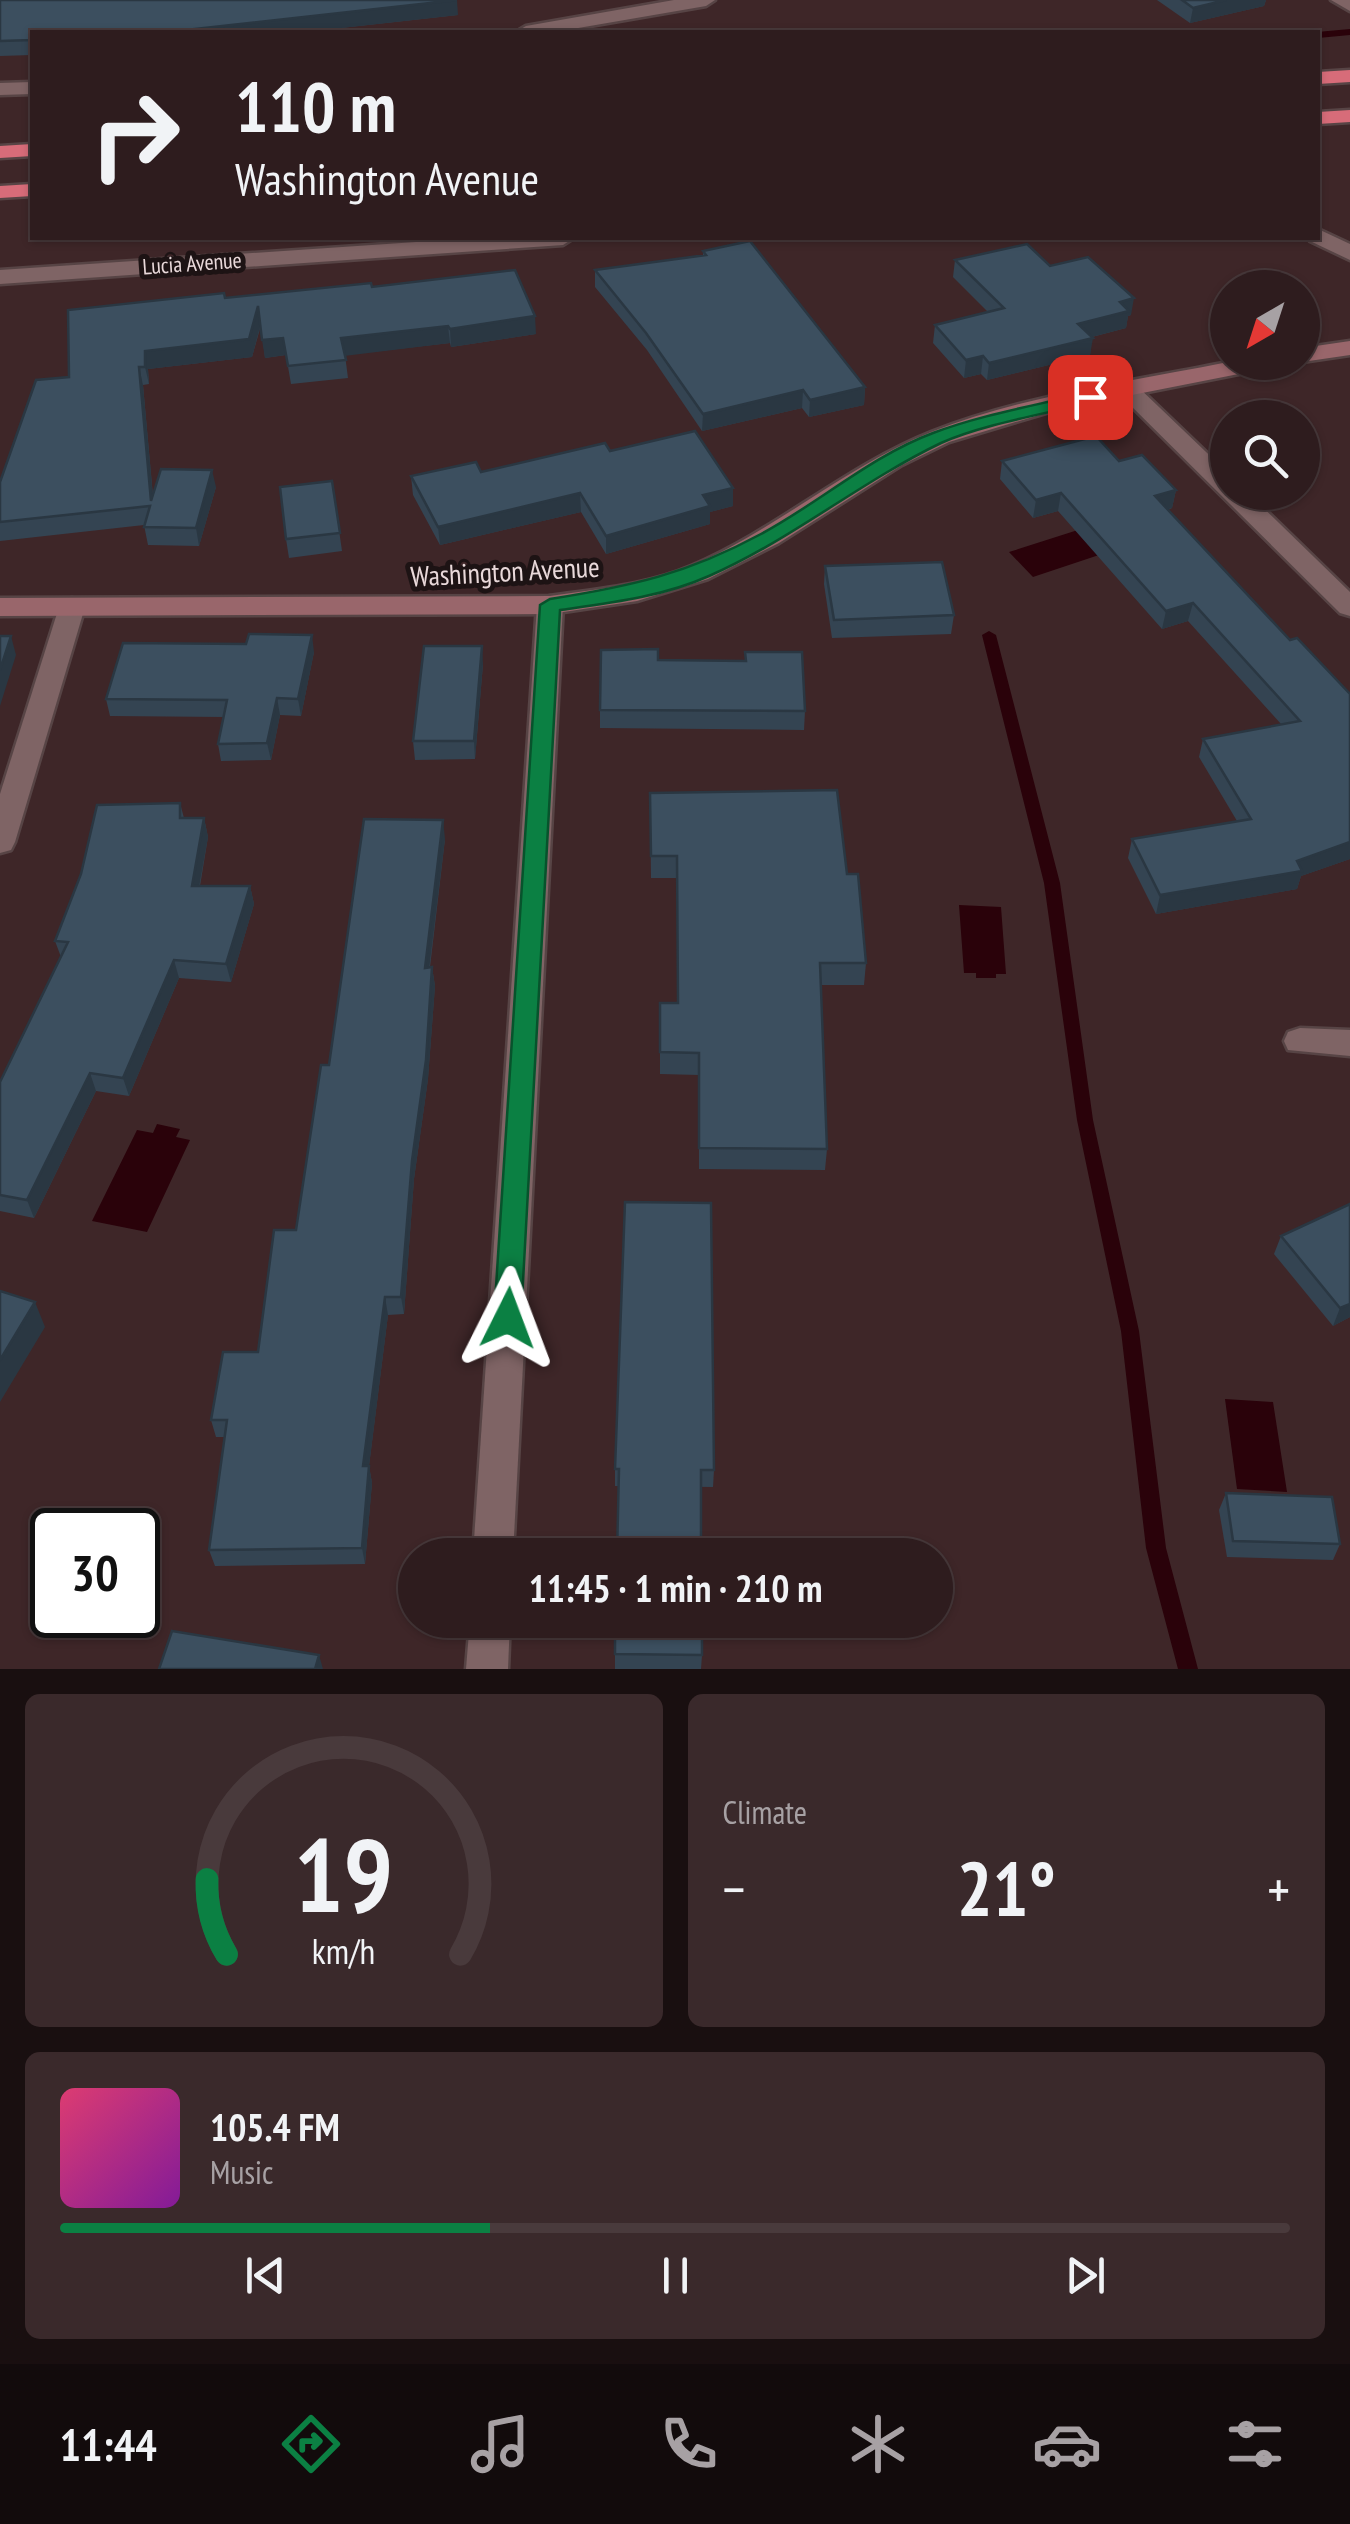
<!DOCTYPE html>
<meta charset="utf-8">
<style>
body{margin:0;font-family:"PT Sans Narrow",sans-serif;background:#3a292b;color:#f1f3f6;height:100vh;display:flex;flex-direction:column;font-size:38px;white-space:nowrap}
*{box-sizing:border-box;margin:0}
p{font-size:32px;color:#a7a1a4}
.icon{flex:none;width:55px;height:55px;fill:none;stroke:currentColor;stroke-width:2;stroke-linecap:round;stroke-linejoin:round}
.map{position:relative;height:1669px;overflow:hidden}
.drawer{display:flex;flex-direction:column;gap:25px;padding:25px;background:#190f10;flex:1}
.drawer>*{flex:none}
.banner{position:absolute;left:30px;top:30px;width:1290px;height:210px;border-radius:0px;box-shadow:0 2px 8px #0004,0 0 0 2px #493a3c;background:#2e1c1e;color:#f1f3f6;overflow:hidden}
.needle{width:65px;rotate:219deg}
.controls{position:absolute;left:1210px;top:270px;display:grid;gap:20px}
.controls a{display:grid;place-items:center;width:110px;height:110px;border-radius:50%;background:#2e1c1e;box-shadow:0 2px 8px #0004,0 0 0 2px #493a3c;font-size:50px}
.speed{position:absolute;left:30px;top:1508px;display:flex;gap:20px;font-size:50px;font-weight:700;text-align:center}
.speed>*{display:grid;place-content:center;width:130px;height:130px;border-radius:50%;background:#2e1c1e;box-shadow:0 2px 8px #0004,0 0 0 2px #493a3c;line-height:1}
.speed .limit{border:5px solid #111;border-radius:15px;background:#fff;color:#111}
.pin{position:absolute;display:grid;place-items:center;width:85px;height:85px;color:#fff;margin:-42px;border-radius:20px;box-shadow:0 5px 15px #0006}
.me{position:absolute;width:110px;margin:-55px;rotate:3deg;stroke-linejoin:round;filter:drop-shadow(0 0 8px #0008)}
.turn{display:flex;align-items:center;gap:35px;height:210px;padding:0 40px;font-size:45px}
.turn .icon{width:130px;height:130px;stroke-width:2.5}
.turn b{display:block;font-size:70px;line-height:85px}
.big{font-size:75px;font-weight:700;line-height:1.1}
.drawer .card{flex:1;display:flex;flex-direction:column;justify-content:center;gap:15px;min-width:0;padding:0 35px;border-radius:15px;background:#3a292b}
.drawer .dial{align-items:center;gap:0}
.dial svg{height:260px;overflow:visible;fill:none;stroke:#493a3c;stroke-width:7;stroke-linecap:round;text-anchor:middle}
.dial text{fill:#f1f3f6;stroke:none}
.song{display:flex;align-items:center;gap:30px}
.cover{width:120px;height:120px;border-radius:15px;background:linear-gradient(135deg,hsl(340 70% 55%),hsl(290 70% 35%))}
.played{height:10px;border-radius:5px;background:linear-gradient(90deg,#0b8043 35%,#493a3c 35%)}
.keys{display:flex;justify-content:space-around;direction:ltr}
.heat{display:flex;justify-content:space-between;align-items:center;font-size:55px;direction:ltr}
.drawer .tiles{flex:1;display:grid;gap:25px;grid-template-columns:1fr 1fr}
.card:last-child{grid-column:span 2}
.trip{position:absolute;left:398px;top:1538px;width:555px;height:100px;border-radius:50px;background:#2e1c1e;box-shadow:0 2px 8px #0004,0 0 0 2px #493a3c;font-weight:700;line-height:100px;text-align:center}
.dock{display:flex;height:160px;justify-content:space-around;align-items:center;background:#120b0c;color:#a7a1a4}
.dock .icon{width:70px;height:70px}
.dock .active{color:#0b8043}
.dock b{font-size:45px;color:#f1f3f6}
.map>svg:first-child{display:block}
.water{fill:#2a020a}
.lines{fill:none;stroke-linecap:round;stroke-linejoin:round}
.stream{fill:#2a020a;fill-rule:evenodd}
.street-casing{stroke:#574445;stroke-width:5}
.secondary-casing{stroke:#574445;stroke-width:5}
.highway-casing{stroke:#574445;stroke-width:5}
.street{fill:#7f6465;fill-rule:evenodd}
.secondary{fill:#99666b;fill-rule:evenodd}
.highway{fill:#d76c79;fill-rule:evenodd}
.wall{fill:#344452}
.shaded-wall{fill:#2a3742}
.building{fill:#3c4f5f;stroke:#2a3742;stroke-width:2.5}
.route{fill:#0b8043;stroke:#07532c;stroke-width:2.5}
.labels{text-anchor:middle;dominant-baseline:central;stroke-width:10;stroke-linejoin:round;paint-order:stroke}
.far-street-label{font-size:22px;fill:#e9d9da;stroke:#1d1314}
.street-label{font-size:28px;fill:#e9d9da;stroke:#1d1314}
</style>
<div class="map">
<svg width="1350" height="1669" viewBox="0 0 1350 1669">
<rect width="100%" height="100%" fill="#3e2628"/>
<!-- water -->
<g class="water">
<path d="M1081,529L1105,553L1033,577L1009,552Z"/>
<path d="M959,905L1001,907L1006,974H996V978H976V973H964Z"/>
<path d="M157,1124L180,1129L176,1137L190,1140L147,1232L92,1221L137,1130L153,1133Z"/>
<path d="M1225,1399L1273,1402L1287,1492L1237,1489Z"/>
</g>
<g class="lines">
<!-- stream -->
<g class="stream">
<path d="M1350,29V35L1318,38L1317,32Z"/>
<path d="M989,631L996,635L1060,883L1093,1120L1139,1331L1166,1548L1198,1669H1178L1146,1548L1121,1331L1077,1120L1044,883L982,635Z"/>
</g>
<defs>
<g id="street">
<path d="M674,0H715L706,6L555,32H516L526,26Z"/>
<path d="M1331,0H1350V11Z"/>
<path d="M32,82V94L0,95V83Z"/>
<path d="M1318,229L1350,244V260L1310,241L1308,238H1318Z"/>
<path d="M475,238H574L563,245L0,284V270Z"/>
<path d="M1128,383L1136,385L1228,473V492H1247L1350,592V616L1340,613L1120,395L1116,390Z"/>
<path d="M550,596L560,599L563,605L513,1555H473L537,605L540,599Z"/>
<path d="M72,598L82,601L85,607L15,842L11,850L0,853V794L59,607L62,601Z"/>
<path d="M1300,1028L1350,1030V1056L1288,1050L1284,1041L1288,1032Z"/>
<path d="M470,1620H510L508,1669H466Z"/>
</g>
<g id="secondary">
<path d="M1350,341V355L1302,362V348Z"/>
<path d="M1228,362H1275L1264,369L1056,410L949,442L902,465L779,543L708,579L637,601L550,614L0,616V598L550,596C597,589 647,585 691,566C776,530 846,466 931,432C1025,395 1129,382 1228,362Z"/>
</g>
<g id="highway">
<path d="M1350,70V82L1318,84V72Z"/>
<path d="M1350,110V122L1318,124V112Z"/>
<path d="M32,144V156L0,158V146Z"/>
<path d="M32,184V196L0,198V186Z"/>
</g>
</defs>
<!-- street casing -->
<use href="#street" class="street-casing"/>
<!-- secondary casing -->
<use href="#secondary" class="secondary-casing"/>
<!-- highway casing -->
<use href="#highway" class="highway-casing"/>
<!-- street -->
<use href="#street" class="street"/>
<!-- secondary -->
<use href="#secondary" class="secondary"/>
<!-- highway -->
<use href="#highway" class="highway"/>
</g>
<!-- wall -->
<g class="wall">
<path d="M0,0L458,15L305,32H32V55L0,56Z"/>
<path d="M1157,0H1266L1264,6L1190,23Z"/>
<path d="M703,251L865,387L864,405L809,417L802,408L702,431L647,350L595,287V270L703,256Z"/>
<path d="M955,260L1050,266L1131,315L1128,316L1126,328L1092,337L1090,355L987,380L981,374L964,378L933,343L935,325L988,312L953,277Z"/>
<path d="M372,287L536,334L451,347L450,343L345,355L348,378L291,384L286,355L265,358L261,325L252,357L148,369L149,384L143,385L153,496L216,487L199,546L148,545L144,525L0,541V482L69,377L225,298Z"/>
<path d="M610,451L733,506L710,512V524L606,554L581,512L440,545L413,495L411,476L481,472Z"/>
<path d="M1002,461H1119L1176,490L1172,508L1168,510L1290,640L1350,694V859L1301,876L1297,889L1156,914L1128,858L1132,839L1237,821L1199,757L1203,739L1281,724L1188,621L1162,629L1058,511L1033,518L1000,479Z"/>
<path d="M332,481L342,551L289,558L286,539Z"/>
<path d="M825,566L954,615L951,634L832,638L824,584Z"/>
<path d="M314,652L301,716L280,715L271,760L221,761L218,744L224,717L110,716L106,699Z"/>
<path d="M658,660L805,711L804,730L600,728V710Z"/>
<path d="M483,664L475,759L415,760L413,741Z"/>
<path d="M650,793L847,874L866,963L864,985H821L827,1149L825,1170L699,1169V1075L660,1074V1052L678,1003L677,878H651Z"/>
<path d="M180,803L184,818H204L208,837L200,886H250L254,904L231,982L179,978L129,1096L96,1091L34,1218L0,1211V1082L61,957L55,941Z"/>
<path d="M445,839L430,967H432L435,986L428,1079L414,1179L404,1314L388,1315L369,1466L372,1483L365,1564L215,1566L209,1550L225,1437H216L211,1420L258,1352L296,1230L329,1065Z"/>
<path d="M1281,1236L1350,1317L1333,1326L1274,1254Z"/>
<path d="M615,1469L714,1470L713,1487L615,1486Z"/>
<path d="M1226,1493L1340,1544L1333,1560L1227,1557L1219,1510Z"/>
<path d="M615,1654L702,1655L701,1669H615Z"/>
</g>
<!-- shaded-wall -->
<g class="shaded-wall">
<path d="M457,0L458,15L305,32H168Z"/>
<path d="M1226,0H1266L1264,6L1190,23L1193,8Z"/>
<path d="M1134,298L1131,315L1128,316L1126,328L1076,341L1078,324L1120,302Z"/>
<path d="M258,306L261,323L252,357L148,369L149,384L145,367V351Z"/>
<path d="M535,316L536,334L451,347L450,329Z"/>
<path d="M448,326L450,343L344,356L341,338Z"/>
<path d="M283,338L286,355L265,358L262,340Z"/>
<path d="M1093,338L1090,355L987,380L989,363Z"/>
<path d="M983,356L981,374L964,378L966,360Z"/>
<path d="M139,367L143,385L155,519L151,501Z"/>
<path d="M865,387L864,405L809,417L810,400Z"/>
<path d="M803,390L802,408L702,431L703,414Z"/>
<path d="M212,470L216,487L199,546L196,528Z"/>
<path d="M733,488V506L710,512V524L606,554V536L703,495Z"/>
<path d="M1176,490L1172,508L1152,514L1155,496Z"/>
<path d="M580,493L581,512L440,545L438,527Z"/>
<path d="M1061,493L1058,511L1033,518L1036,500Z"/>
<path d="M1193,603L1188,621L1162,629L1166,611Z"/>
<path d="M312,635L314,652L301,716L298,699Z"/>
<path d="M11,636L16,655L0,706V670Z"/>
<path d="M482,646L483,664L475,759L474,741Z"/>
<path d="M277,698L280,715L271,760L267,743Z"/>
<path d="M204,818L208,837L196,904L192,886Z"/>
<path d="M443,820L445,839L427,986L425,968Z"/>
<path d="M1350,842V859L1301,876L1297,889L1156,914L1160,895L1297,861Z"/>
<path d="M250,886L254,904L231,982L226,964Z"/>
<path d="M174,960L179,978L129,1096L123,1078Z"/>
<path d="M432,967L435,986L428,1079L414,1179L404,1314L401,1297L412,1161Z"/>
<path d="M90,1073L96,1091L34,1218L27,1200Z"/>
<path d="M385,1297L388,1315L369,1466L372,1483L365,1564L362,1548L363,1466Z"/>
<path d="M35,1302L45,1327L0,1402V1360Z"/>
<path d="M1350,1304V1317L1333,1326L1340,1308Z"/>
<path d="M319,1655L323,1669H315Z"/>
</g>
<!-- building -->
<g class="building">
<path d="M0,0H457L168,32H32V40L0,41Z"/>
<path d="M1182,0H1226L1193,8Z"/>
<path d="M750,241L865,387L810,400L803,390L703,414L646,333L595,270L706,255L703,251Z"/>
<path d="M1027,244L1050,266L1088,257L1134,298L1120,302L1129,311L1078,324L1093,338L989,363L983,356L966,360L935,325L1004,308L955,260Z"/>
<path d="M515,270L535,316L450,329L448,326L341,338L346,360L288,366L283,338L262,340L258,306L249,339L145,351V367H139L151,501L161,469L212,470L196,528L144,527L150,506L0,522V482L36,380L69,377L68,310L224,293L225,298L371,283L372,287Z"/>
<path d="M695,431L733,488L703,495L710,506L606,536L580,493L438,527L411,476L476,462L481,472L605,443L610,451Z"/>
<path d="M1096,436L1119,461L1142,455L1176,490L1155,496L1290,640L1297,638L1350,694V842L1297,861L1302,871L1160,895L1132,839L1251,819L1203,739L1300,721L1193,603L1166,611L1061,493L1036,500L1002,461Z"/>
<path d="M332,481L340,533L286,539L280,487Z"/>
<path d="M942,562L954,615L834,620L825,566Z"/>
<path d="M249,634L312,635L298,699L277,698L267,743L218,744L227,700L106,699L123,643L246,644Z"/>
<path d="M0,636H11L0,670Z"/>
<path d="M424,646H482L474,741H413Z"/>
<path d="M658,649V660L746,661L745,652H802L805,711L600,710L601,650Z"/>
<path d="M837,790L847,874H858L866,963H820L827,1149L699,1148V1053L660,1052V1003H678L677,856H651L650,793Z"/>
<path d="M180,803V818H204L192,886H250L226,964L174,960L123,1078L90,1073L27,1200L0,1195V1082L68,942L55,941L81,874L97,805Z"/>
<path d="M364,819L443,820L425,968L432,967L426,1060L412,1161L401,1297H385L363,1466H369L362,1548L209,1550L227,1420H211L223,1352H258L274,1230H296L321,1065H329Z"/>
<path d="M625,1202L711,1203L714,1470H701V1555H617L619,1469H615Z"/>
<path d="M1350,1204V1304L1340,1308L1281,1236Z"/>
<path d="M0,1291L35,1302L0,1360Z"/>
<path d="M1226,1493L1332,1497L1340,1544L1233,1541Z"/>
<path d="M615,1620H702V1655L615,1654Z"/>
<path d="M172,1631L319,1655L315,1669H159Z"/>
</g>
<!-- route -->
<path class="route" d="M1090,392L1096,393V401C1050,413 983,424 941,443C860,482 791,540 709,576C662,597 610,603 560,610L521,1318L517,1327L508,1330L498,1327L494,1318L540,605L550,599C632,586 687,574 761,534C819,503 871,456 933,433C983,414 1039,405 1090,392Z"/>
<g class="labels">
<!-- far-street labels -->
<g class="far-street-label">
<text transform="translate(192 263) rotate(-4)">Lucia Avenue</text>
</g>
<!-- street labels -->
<g class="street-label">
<text transform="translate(505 571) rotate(-3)">Washington Avenue</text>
</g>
</g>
</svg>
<div class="controls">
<a><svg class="needle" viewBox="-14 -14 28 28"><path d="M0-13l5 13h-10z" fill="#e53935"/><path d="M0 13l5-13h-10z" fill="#a7a1a4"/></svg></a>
<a><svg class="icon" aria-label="search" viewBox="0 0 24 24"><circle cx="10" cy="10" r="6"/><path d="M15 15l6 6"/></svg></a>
</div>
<div class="speed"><div class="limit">30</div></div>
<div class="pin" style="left:1090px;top:397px;background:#d93025"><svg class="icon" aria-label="arrive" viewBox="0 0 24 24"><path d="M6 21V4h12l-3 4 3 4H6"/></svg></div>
<svg class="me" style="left:508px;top:1318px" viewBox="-20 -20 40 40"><path d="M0-17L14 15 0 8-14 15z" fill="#0b8043" stroke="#fff" stroke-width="4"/></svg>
<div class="trip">11:45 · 1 min · 210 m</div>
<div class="banner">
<div class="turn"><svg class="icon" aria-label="right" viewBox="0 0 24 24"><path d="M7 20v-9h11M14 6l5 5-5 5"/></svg><div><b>110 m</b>Washington Avenue</div></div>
</div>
</div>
<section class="drawer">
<div class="tiles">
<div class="card dial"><svg viewBox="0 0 100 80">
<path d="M14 69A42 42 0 1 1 86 69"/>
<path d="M14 69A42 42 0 0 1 8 46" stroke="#0b8043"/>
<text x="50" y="56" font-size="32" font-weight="700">19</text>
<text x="50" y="72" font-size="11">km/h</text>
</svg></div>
<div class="card"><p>Climate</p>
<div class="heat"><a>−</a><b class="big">21°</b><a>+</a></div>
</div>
<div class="card">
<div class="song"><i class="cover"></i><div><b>105.4 FM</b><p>Music</p></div></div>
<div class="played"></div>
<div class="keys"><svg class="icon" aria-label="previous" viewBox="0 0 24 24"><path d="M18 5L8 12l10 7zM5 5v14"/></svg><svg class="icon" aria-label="pause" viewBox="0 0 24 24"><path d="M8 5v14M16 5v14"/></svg><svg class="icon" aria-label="next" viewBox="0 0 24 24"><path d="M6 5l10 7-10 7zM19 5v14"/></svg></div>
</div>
</div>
</section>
<nav class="dock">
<b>11:44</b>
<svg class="icon active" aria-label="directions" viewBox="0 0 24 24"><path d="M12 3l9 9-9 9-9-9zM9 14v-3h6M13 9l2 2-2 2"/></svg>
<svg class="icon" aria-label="music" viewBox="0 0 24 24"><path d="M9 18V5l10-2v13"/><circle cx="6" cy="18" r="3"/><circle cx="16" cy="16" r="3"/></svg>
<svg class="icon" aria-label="phone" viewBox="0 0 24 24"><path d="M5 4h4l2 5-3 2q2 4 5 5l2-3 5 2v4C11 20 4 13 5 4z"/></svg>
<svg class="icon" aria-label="climate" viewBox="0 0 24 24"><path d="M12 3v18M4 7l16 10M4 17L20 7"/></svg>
<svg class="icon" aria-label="car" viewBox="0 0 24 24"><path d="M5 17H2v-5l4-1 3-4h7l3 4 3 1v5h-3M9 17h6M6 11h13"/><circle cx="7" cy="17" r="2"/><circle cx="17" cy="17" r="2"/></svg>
<svg class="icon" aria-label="filters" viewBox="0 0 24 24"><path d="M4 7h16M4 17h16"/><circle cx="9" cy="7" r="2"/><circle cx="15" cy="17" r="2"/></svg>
</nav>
